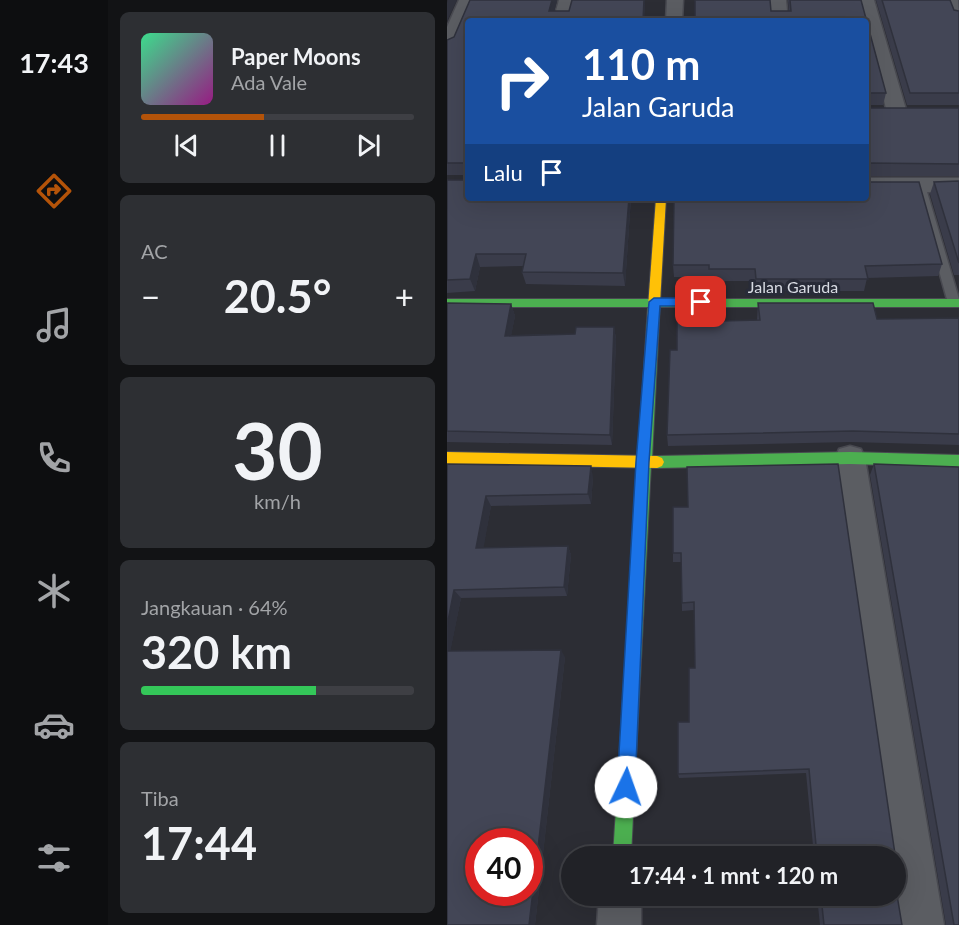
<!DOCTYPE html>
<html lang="id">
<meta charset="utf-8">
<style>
body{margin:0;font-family:Lato,sans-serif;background:#2d2f33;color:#f1f3f6;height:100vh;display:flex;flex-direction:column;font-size:22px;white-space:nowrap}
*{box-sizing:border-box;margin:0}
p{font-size:20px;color:#a2a4a7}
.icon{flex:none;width:33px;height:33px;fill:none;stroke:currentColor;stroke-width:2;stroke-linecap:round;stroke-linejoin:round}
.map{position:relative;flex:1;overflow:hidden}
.drawer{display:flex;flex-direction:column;gap:12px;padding:12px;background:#121315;width:339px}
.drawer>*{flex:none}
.banner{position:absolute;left:18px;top:18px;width:404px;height:183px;border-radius:6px;box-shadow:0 6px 24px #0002,0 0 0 2px #3e3f44;background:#1a4fa0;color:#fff;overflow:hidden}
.speed{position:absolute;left:18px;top:828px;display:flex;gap:12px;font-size:30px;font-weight:700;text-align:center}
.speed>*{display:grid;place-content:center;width:78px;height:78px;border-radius:50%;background:#212227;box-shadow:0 6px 24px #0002,0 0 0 2px #3e3f44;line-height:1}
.speed .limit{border:9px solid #d22;background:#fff;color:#111}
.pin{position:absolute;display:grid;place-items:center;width:51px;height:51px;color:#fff;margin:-26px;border-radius:12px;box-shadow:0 3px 9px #0006}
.me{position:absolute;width:66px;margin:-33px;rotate:3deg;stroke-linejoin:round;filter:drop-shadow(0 0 4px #0008)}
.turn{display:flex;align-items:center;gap:21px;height:126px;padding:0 18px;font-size:27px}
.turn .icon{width:78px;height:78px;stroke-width:2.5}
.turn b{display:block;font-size:42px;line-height:51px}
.then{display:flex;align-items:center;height:57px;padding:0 18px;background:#0003;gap:12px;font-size:22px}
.big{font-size:45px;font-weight:700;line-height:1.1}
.drawer .widget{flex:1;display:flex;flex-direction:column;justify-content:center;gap:9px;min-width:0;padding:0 21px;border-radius:9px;background:#2d2f33}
.drawer .dial{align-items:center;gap:0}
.dial b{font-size:78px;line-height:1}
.song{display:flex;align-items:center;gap:18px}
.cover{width:72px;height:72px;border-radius:9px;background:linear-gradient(135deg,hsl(150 70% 55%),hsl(310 70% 35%))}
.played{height:6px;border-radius:3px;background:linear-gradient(90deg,#b45309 45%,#3e3f44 45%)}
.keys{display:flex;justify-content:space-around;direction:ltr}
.heat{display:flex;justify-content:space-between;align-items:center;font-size:33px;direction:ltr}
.charge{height:9px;border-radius:4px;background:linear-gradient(90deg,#34c759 64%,#3e3f44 0)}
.trip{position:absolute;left:114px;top:846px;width:345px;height:60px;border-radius:30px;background:#212227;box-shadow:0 6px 24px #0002,0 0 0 2px #3e3f44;font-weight:700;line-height:60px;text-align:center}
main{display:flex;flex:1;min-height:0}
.dock{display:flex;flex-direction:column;width:108px;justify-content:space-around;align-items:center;background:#0d0e10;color:#a2a4a7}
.dock .icon{width:42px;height:42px}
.dock .selected{color:#b45309}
.dock b{font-size:27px;color:#f1f3f6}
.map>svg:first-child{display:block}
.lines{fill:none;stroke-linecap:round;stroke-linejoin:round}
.lane-casing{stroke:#484950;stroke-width:3}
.street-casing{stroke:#484950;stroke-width:3}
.fast-casing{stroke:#484950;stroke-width:2}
.slow-casing{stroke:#484950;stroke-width:2}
.lane{fill:#5b5d62;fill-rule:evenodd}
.street{fill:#5b5d62;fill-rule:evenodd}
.fast{fill:#4caf50;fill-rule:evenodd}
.slow{fill:#ffc107;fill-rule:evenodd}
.wall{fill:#3a3c4a}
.shaded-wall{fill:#2f313c}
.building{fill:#434656;stroke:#2f313c;stroke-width:1.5;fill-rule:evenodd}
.route{fill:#1a73e8;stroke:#114b97;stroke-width:1.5}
.labels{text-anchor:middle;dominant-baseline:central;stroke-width:6;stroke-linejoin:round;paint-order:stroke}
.street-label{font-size:16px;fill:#d8dbe3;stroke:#282b38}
</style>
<main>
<nav class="dock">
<b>17:43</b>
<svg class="icon selected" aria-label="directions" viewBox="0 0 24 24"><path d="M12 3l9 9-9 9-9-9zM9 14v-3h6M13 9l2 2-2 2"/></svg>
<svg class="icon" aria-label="music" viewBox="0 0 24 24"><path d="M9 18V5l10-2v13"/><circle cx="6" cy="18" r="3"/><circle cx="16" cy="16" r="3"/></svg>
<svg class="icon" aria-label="phone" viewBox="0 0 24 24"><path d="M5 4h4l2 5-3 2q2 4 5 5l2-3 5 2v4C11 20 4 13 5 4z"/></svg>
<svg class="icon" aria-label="climate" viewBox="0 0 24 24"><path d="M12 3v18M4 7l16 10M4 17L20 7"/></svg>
<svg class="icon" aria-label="car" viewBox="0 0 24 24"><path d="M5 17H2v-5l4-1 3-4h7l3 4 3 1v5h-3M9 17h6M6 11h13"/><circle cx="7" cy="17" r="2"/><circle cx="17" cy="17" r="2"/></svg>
<svg class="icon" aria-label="filters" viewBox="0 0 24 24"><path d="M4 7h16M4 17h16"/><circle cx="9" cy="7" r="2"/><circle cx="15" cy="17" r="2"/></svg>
</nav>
<section class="drawer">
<div class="widget">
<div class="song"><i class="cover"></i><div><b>Paper Moons</b><p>Ada Vale</p></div></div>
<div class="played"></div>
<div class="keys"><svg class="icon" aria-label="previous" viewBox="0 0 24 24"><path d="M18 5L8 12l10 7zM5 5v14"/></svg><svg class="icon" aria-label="pause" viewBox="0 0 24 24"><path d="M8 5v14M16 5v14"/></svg><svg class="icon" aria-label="next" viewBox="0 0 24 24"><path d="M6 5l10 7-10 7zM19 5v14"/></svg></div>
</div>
<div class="widget"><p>AC</p>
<div class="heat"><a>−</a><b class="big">20.5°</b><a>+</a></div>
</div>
<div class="widget dial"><b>30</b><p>km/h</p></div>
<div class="widget"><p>Jangkauan · 64%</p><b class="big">320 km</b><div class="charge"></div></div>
<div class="widget"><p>Tiba</p><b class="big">17:44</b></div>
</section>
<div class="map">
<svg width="512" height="925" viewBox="0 0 512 925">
<rect width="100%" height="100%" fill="#2c2d34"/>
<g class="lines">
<defs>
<path id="lane" d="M473,182L478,185L512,299L511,306H503L501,303L468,185Z"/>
<g id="street">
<path d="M12,0H28L9,47L0,52V27Z"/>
<path d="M112,0H128L122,21H106Z"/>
<path d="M220,0H236L235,21H219Z"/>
<path d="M323,0H339L341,21H325Z"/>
<path d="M411,0H427L460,113L457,117H443L440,113L418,21Z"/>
<path d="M495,0H511L512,22L506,21Z"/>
<rect x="418" y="178" width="94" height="14"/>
<path d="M403,446L414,449L418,458L497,925H453L448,891V856H444L388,458L392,449Z"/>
<path d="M152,896H194V925H150Z"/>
</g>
<g id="fast">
<rect x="0" y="299" width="512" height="8"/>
<path d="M206,317L212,321L205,459L210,456L403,452L512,455V467L403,464L210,468L204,464L184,856H166L200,321Z"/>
</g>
<g id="slow">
<path d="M209,198H219L212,321L206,325L200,321Z"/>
<path d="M0,452L210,456L215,458L217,462L215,466L210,468L0,464Z"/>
</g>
</defs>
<!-- lane casing -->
<use href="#lane" class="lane-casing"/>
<!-- street casing -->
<use href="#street" class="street-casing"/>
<!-- fast casing -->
<use href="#fast" class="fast-casing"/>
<!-- slow casing -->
<use href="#slow" class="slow-casing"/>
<!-- lane -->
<use href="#lane" class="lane"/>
<!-- street -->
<use href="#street" class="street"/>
<!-- fast -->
<use href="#fast" class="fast"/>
<!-- slow -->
<use href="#slow" class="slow"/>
</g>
<!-- wall -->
<g class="wall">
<path d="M23,0H110L107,11H122L125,0H198L197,21H21V198H184L178,286L79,284L75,272L76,266L33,267L28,291L0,293V180H19V175H0V40L7,37Z"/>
<path d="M341,0H414L439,93L436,105H419V108H512V176H420L421,182L495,264L491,276L420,278L417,291H308L307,281H262V277H227L226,265L324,11H342Z"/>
<path d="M429,0H503L507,10L512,11V105H460Z"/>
<path d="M512,181V275H507L483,194L487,182Z"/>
<path d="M0,303L64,304L68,316L64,335L128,334L167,327L169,339L165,445L0,442Z"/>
<path d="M311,303L430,319L512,318V445L403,442L221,446L220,435L230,350L310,320Z"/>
<path d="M0,464L146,477L144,504L44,506L36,548L121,546L124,555L120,596L14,598L3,651L118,657L88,925H0Z"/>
<path d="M427,464L512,925H498H499L423,475Z"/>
<path d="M226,507L448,854V856H367L359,773L232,778L231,774L242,722L248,668L247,610L235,611L234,562H226Z"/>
<path d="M370,896H448L455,925H373Z"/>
</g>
<!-- shaded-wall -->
<g class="shaded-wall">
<path d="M1,0H10L0,21V3Z"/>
<path d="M105,0H110L105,21L102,11Z"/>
<path d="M197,0H198L197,21H196Z"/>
<path d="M182,198H184L178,286L176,273Z"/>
<path d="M29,254L33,267L28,291L23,279Z"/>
<path d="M64,304L68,316L62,347L58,336Z"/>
<path d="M167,327L169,339L165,445L163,435Z"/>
<path d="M144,466L146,477L144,504L141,494Z"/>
<path d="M39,496L44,506L35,557L29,548Z"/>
<path d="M121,546L124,555L120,596L117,587Z"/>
<path d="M7,590L14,598L2,658L0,656V626Z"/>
<path d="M114,650L118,657L88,925H82Z"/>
</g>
<!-- building -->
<g class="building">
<path d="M23,0H105L102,11H122L125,0H197L196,21H21V198H182L176,273L75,272L79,254H29L23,279L0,280V180H19V163H0V40L7,37Z"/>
<path d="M248,0H323L324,11H344L343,0H414L439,93H419V108H512V164L421,163L418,166V21H248Z"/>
<path d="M435,0H503L507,10L512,11V93H463Z"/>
<path d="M418,167L421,182H472L495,264L418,266L421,279H309L308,269H262V265H226L227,198H418Z"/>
<path d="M512,181V263L487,182Z"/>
<path d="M0,303L64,304L58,336L128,334L129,327H167L163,435L0,431Z"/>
<path d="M311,303H426L430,319L512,318V434L406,431L220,435L223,350H230V322L313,320Z"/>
<path d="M0,464L144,466L141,494L39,496L29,548L121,546L117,587L7,590L0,626Z"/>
<path d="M391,464L448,854L452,856V878H448V856H370L362,769L231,774V722H242V668H248L247,602L235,603L234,553H226V507H241L240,467Z"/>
<path d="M427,464L512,467V925H507Z"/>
<path d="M114,650L82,925H0V651ZM32,842H82V892H32Z"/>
<path d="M448,883L455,925H377L374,896H448Z"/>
</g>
<!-- route -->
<path class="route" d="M207,298H254L259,302L254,306H213L202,462L188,787L185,793L179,796L173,793L170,787L189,462L202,302Z"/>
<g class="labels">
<!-- street labels -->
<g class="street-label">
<text x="346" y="286">Jalan Garuda</text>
</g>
</g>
</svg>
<div class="speed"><div class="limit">40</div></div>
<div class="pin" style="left:254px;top:302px;background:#d93025"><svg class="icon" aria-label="arrive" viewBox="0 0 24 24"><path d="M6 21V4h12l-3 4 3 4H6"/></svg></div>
<svg class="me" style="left:179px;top:787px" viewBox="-20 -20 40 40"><circle r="19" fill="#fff"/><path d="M0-13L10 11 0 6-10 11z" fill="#1a73e8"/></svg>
<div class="trip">17:44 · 1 mnt · 120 m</div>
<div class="banner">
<div class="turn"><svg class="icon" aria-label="right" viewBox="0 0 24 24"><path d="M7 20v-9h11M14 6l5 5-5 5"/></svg><div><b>110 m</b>Jalan Garuda</div></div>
<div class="then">Lalu<svg class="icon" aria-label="arrive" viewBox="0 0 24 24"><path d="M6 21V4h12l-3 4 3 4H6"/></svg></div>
</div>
</div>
</main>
